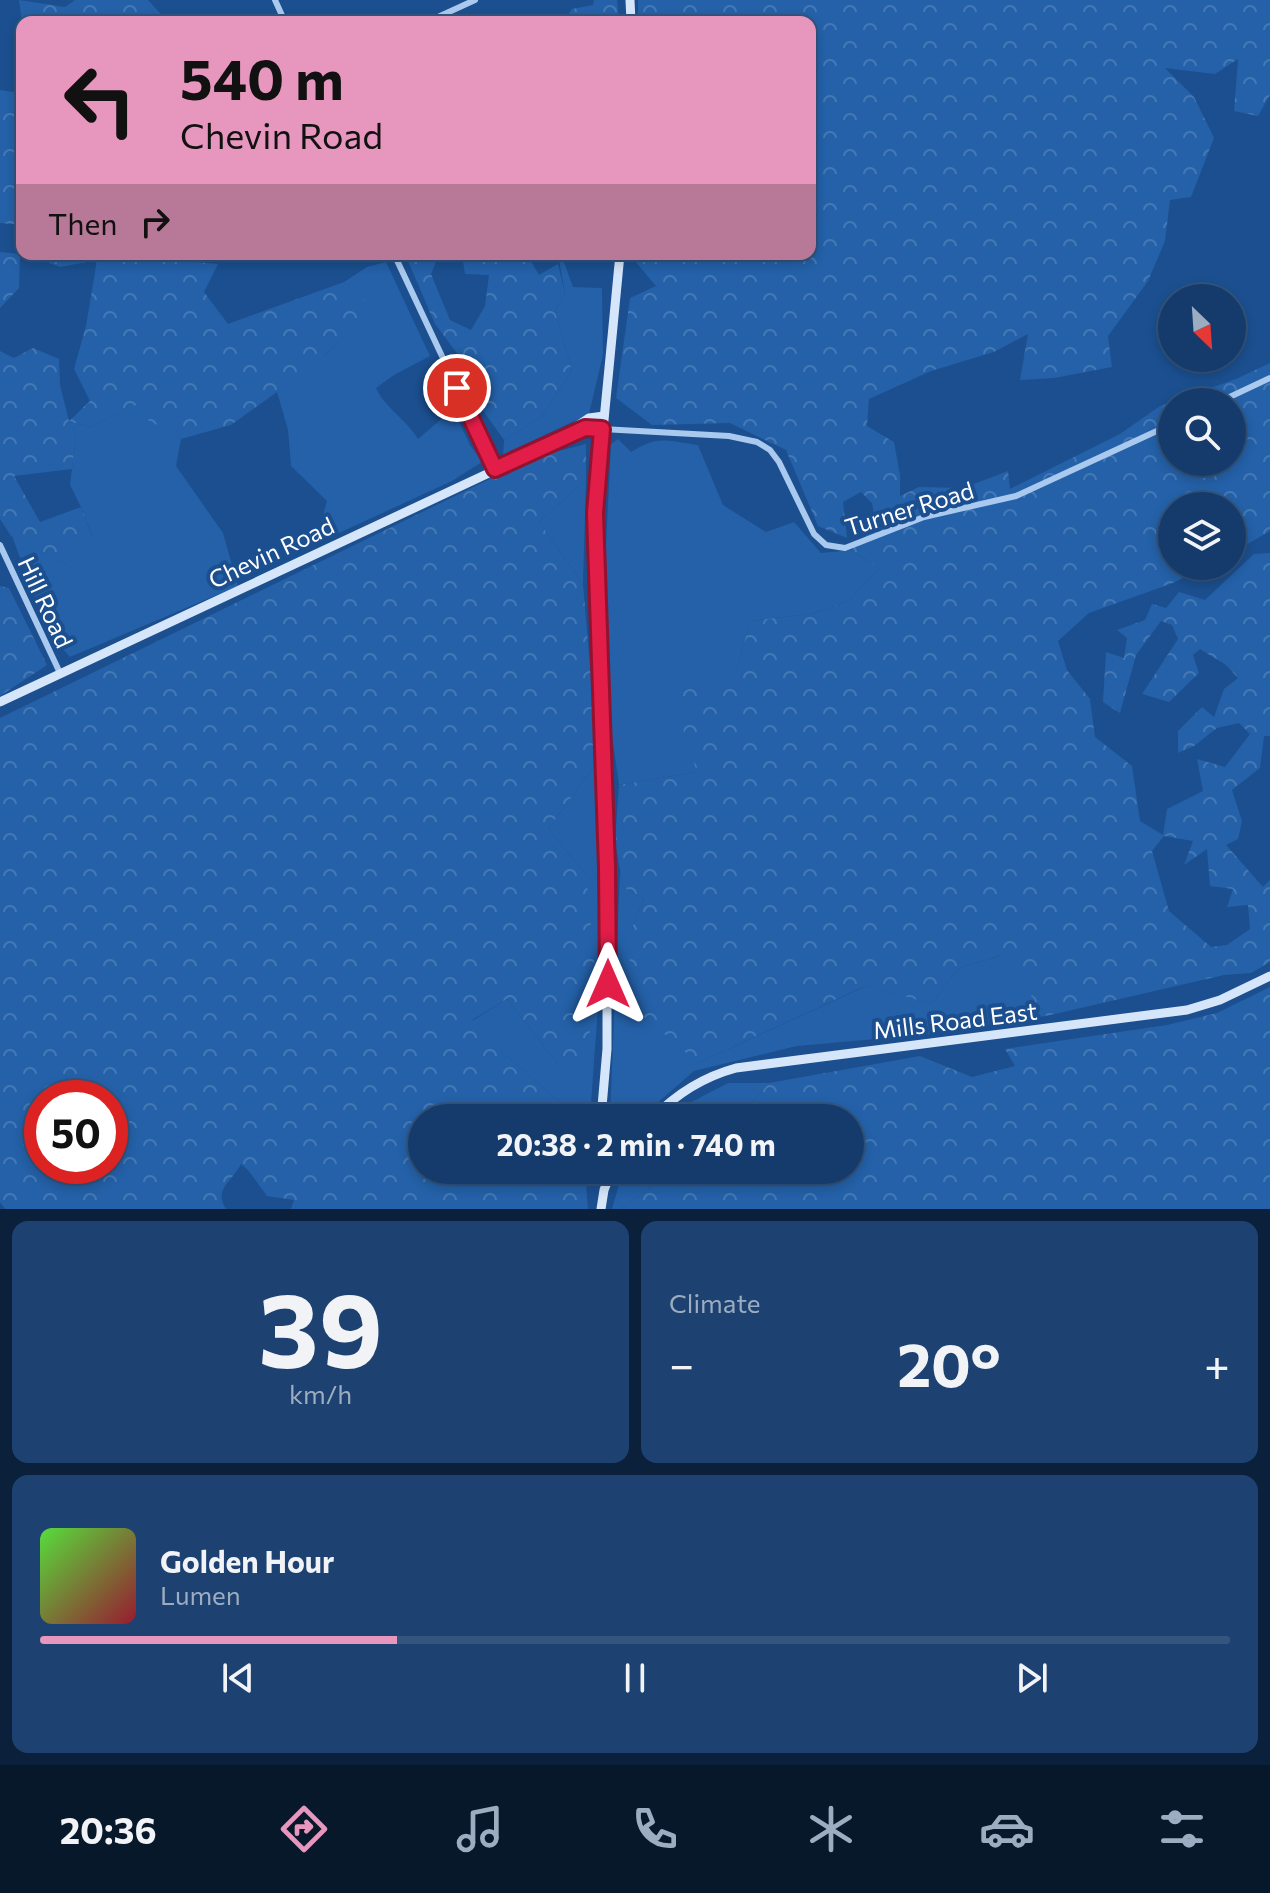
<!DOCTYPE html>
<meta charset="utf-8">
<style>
body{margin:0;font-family:Commissioner,sans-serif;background:#1d4271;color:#f1f3f6;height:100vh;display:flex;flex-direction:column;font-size:30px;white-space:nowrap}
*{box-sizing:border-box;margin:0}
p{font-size:26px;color:#9dadc1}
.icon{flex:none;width:44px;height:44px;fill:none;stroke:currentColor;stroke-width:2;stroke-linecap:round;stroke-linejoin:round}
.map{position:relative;height:1209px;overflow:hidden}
.drawer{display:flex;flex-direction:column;gap:12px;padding:12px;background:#0b203b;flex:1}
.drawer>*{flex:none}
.hud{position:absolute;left:16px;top:16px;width:800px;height:244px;border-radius:16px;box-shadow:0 4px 12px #0003,0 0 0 2px #33557e;background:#e797bd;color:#111;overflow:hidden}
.needle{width:52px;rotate:155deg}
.controls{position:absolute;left:1158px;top:284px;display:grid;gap:16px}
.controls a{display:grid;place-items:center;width:88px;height:88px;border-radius:50%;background:#143b6b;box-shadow:0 4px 12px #0003,0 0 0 2px #33557e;font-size:40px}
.speed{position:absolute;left:24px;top:1080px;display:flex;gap:16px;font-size:40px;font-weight:700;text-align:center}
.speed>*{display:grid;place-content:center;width:104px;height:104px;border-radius:50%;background:#143b6b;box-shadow:0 4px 12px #0003,0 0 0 2px #33557e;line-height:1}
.speed .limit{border:12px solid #d22;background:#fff;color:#111}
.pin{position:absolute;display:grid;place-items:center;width:68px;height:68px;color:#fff;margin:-34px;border:4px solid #fff;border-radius:50%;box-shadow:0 2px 8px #0007}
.me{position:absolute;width:88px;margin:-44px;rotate:0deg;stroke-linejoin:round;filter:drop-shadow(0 0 6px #0008)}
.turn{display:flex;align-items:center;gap:28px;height:168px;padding:0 32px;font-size:36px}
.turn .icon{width:104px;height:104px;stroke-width:2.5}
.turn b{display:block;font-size:56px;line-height:68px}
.then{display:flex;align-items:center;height:76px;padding:0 32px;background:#0003;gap:16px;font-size:30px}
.big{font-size:60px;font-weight:700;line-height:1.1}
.drawer .card{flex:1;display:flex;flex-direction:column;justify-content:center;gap:12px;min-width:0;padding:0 28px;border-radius:16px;background:#1d4271}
.drawer .dial{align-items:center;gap:0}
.dial b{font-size:104px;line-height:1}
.song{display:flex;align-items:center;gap:24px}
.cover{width:96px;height:96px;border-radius:12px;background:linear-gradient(135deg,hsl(110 70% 55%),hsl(350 70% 35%))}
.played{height:8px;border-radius:4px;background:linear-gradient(90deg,#e797bd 30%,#33557e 30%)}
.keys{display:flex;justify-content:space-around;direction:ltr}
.heat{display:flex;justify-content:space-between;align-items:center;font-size:44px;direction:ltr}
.drawer .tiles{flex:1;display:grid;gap:12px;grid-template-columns:1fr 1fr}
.card:last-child{grid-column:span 2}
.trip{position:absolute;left:408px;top:1104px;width:456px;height:80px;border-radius:40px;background:#143b6b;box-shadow:0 4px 12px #0003,0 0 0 2px #33557e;font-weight:700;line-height:80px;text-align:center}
.dock{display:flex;height:128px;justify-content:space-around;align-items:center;background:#08182b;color:#9dadc1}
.dock .icon{width:56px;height:56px}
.dock .active{color:#e797bd}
.dock b{font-size:36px;color:#f1f3f6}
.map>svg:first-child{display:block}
.green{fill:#2461a8}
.forest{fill:url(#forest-crowns);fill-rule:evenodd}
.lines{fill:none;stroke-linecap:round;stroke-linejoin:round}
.minor{stroke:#a9c9ee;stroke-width:6}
.secondary{stroke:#d6e6fa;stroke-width:9}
.route-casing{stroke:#92132f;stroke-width:20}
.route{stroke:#e11d48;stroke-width:14}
.labels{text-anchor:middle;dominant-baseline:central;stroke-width:8;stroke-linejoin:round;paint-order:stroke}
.street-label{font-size:24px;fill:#fff;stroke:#1b4f8f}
</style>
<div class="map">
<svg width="1270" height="1209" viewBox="0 0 1270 1209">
<defs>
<pattern id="forest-crowns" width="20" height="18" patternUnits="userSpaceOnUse" patternTransform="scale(2)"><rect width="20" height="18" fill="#2461a8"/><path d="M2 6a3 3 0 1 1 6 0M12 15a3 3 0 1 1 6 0" fill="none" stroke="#4579b5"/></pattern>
</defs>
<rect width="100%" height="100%" fill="#1b4f8f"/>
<!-- green -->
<g class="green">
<path d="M558,254H561L573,287L602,288L603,355L589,414L503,455L504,440L541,417L572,371L555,311L565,294Z"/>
<path d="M386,262L430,356L394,375L376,388C386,409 406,419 418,439L453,409L470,445L482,462L452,481L315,544L327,501L291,466L288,430L277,392C311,367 347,342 368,304L344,282L367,267Z"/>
<path d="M164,391L149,420L181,439L176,466L223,533L238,586L70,657L47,631L12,536L66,564L92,536L81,507L70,485L76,435L69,422L91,427Z"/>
<path d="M618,439L631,452C658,435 667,441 698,445L723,505L766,532L794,522L821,553L851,550L879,568L849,601L811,614L750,621L736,672L697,772L619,785L606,693L605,565L611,444Z"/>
<path d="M586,480L583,584L539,522Z"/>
<path d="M598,761L599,992L590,1118H567L563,1105L507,1056L472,1021L507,999L559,1065L586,874L548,829Z"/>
<path d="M620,870L623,887L644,899L631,930L698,1063L866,986L932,1004L957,969L1002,955L1046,1016L932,1034L797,1046L694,1071L640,1118H610Z"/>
<path d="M728,1083H769L738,1118H669L676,1110Z"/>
<path d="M623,1170H676L620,1209H612Z"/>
</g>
<!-- forest -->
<g class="forest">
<path d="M19,0L65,7L75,0H148L168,22H22Z"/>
<path d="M594,0H617L619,18L614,22H591L589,18L586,22H563L572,9L593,5Z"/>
<path d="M638,0H1270V95L1258,116L1234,111L1238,59L1215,74L1165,68L1194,97L1214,138L1191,197L1170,200L1165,241L1148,281L1108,336L1112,367L1054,378L1020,380L1028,334L994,352L931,371L869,399L867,426L894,442L900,475V496L919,487L963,488L1008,471L1010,489L1120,434L1160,406L1236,379L1270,363V531L1232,553V506H1172V566H1207L1173,583L1089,613L1058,641L1067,670L1090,699L1095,737L1132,766L1140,821L1163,835L1167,809L1203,791L1197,759L1225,767L1250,734L1239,723L1217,728L1194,746L1178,753V731L1202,707L1214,717L1224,689L1238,678L1226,665L1200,649L1193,655L1199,673L1169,702L1142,694L1178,639L1172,625L1161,621L1136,655L1120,713L1103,702L1106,652L1124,658L1127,638L1117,630L1145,620L1152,604L1166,608L1179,592L1205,600L1254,554L1270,553V736H1264L1260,768L1232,790L1242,821L1238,839L1226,845L1263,887L1270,880V962L1251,973L1224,975L1046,1016L1001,955L957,969L932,1004L865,986L698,1063L628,1003L631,930L644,899L623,887L615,842L619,785L697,772L672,695L736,672L750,621L811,614L849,601L879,568L851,550L876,526L872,503L861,492L843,502L847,538L818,526L786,450L730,423L652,425L616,398L630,298L656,286L629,254H810V22H638ZM1172,402H1232V462H1172ZM1164,836L1193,841L1184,865L1207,849L1210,886L1233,889L1227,907L1248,905L1250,929L1227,945L1211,947L1169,911L1152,851Z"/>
<path d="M22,89V225L0,223V90L12,92Z"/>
<path d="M0,252L20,254L19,288L0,308Z"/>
<path d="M48,254H191L196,262L218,264L204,292L228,324L344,282L369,304L356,326L312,367L231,425L181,439L148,420L163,392L91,427L70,422L76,435L72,469L14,476L40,522L81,507L92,537L66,564L11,536L0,519V351L14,358L33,348L59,359L60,385L69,421L90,401L74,369L86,326L97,260L60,267L49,263Z"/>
<path d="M405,254H439L431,274L450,320L471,330L485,306L489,275L465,274L462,254H527L539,275L558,264L565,294L555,311L572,371L541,417L504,440L479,405L462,360L435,324Z"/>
<path d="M586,444V480L539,522L583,584L598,761L548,829L586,874L596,981L587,1056L559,1065L507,999L472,1020L507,1056L563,1105L567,1118H422V1170H585L588,1209H291L294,1200L267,1196L248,1170L241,1164C232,1182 213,1189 226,1209H5L0,1202V718L535,457ZM42,1098H110V1166H42Z"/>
<path d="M0,586L9,588L47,665L0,696Z"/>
<path d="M1270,987V1209H620L676,1170H850V1118H738L769,1083L920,1056L972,1077L1015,1066L1005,1049L1167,1025L1217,1013Z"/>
</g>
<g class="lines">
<!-- minor -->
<g class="minor">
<path d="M275,0L285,22"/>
<path d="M427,22L475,0"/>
<path d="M394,254L495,469"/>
<path d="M1219,402L1270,378"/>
<path d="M602,429L729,436L757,442L770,450L779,462L814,534L826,545L845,548L924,517L1016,496L1172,424"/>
<path d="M0,545L60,673"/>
</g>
<!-- secondary -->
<g class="secondary">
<path d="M630,0L631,22"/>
<path d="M565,434L589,418L604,416"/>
<path d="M0,702L585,428L602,429"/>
<path d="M601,1118L607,1049V868L595,513L620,254"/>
<path d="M653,1118C677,1093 703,1077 736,1068L1187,1010L1220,1000L1270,976"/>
<path d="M601,1209L604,1190L612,1170"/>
</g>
</g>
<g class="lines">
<defs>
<path id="route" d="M457,388L495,469L585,428L602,429L595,513L607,868L608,984"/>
</defs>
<!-- route casing -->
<use href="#route" class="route-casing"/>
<!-- route -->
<use href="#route" class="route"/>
</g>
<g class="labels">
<!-- street labels -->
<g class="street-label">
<text transform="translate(909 508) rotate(-17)">Turner Road</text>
<text transform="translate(271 552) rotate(-25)">Chevin Road</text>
<text transform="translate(46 602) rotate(65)">Hill Road</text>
<text transform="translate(955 1020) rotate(-7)">Mills Road East</text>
</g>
</g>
</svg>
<div class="controls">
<a><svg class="needle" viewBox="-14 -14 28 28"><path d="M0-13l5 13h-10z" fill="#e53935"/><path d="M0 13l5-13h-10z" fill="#9dadc1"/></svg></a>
<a><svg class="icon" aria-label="search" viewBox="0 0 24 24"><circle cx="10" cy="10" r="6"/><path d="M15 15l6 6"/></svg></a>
<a><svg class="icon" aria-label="layers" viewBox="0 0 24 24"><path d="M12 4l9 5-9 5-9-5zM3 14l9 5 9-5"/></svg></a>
</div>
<div class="speed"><div class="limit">50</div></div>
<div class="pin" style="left:457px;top:388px;background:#d93025"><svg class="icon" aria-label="arrive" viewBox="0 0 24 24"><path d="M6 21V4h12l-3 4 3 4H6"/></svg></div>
<svg class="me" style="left:608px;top:984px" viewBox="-20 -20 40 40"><path d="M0-17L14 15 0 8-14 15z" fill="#e11d48" stroke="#fff" stroke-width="4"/></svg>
<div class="trip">20:38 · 2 min · 740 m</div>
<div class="hud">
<div class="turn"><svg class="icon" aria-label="left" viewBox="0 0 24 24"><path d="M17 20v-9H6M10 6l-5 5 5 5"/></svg><div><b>540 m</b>Chevin Road</div></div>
<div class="then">Then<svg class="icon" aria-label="right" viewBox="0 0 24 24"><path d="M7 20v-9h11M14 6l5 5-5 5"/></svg></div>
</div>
</div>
<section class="drawer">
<div class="tiles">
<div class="card dial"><b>39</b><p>km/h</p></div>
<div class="card"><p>Climate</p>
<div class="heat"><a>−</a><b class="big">20°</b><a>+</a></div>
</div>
<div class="card">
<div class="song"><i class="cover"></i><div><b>Golden Hour</b><p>Lumen</p></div></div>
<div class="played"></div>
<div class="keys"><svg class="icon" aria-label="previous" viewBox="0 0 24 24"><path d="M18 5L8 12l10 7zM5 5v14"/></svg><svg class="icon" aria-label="pause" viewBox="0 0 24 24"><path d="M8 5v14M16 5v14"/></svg><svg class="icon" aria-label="next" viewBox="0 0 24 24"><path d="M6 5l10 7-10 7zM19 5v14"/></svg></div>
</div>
</div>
</section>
<nav class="dock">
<b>20:36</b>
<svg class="icon active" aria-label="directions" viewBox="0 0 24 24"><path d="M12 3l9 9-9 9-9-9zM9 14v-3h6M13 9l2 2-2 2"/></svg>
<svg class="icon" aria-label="music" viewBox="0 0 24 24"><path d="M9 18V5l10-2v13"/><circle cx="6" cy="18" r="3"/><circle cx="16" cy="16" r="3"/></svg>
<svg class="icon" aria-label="phone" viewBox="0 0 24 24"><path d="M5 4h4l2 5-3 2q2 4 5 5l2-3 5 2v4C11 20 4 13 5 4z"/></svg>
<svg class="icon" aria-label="climate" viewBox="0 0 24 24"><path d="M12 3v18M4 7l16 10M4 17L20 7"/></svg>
<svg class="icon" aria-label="car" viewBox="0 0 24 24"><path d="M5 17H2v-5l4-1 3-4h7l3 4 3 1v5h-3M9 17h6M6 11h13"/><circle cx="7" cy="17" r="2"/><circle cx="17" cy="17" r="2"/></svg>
<svg class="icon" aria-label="filters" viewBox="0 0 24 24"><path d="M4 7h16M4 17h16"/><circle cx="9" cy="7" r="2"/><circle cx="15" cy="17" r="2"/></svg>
</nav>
